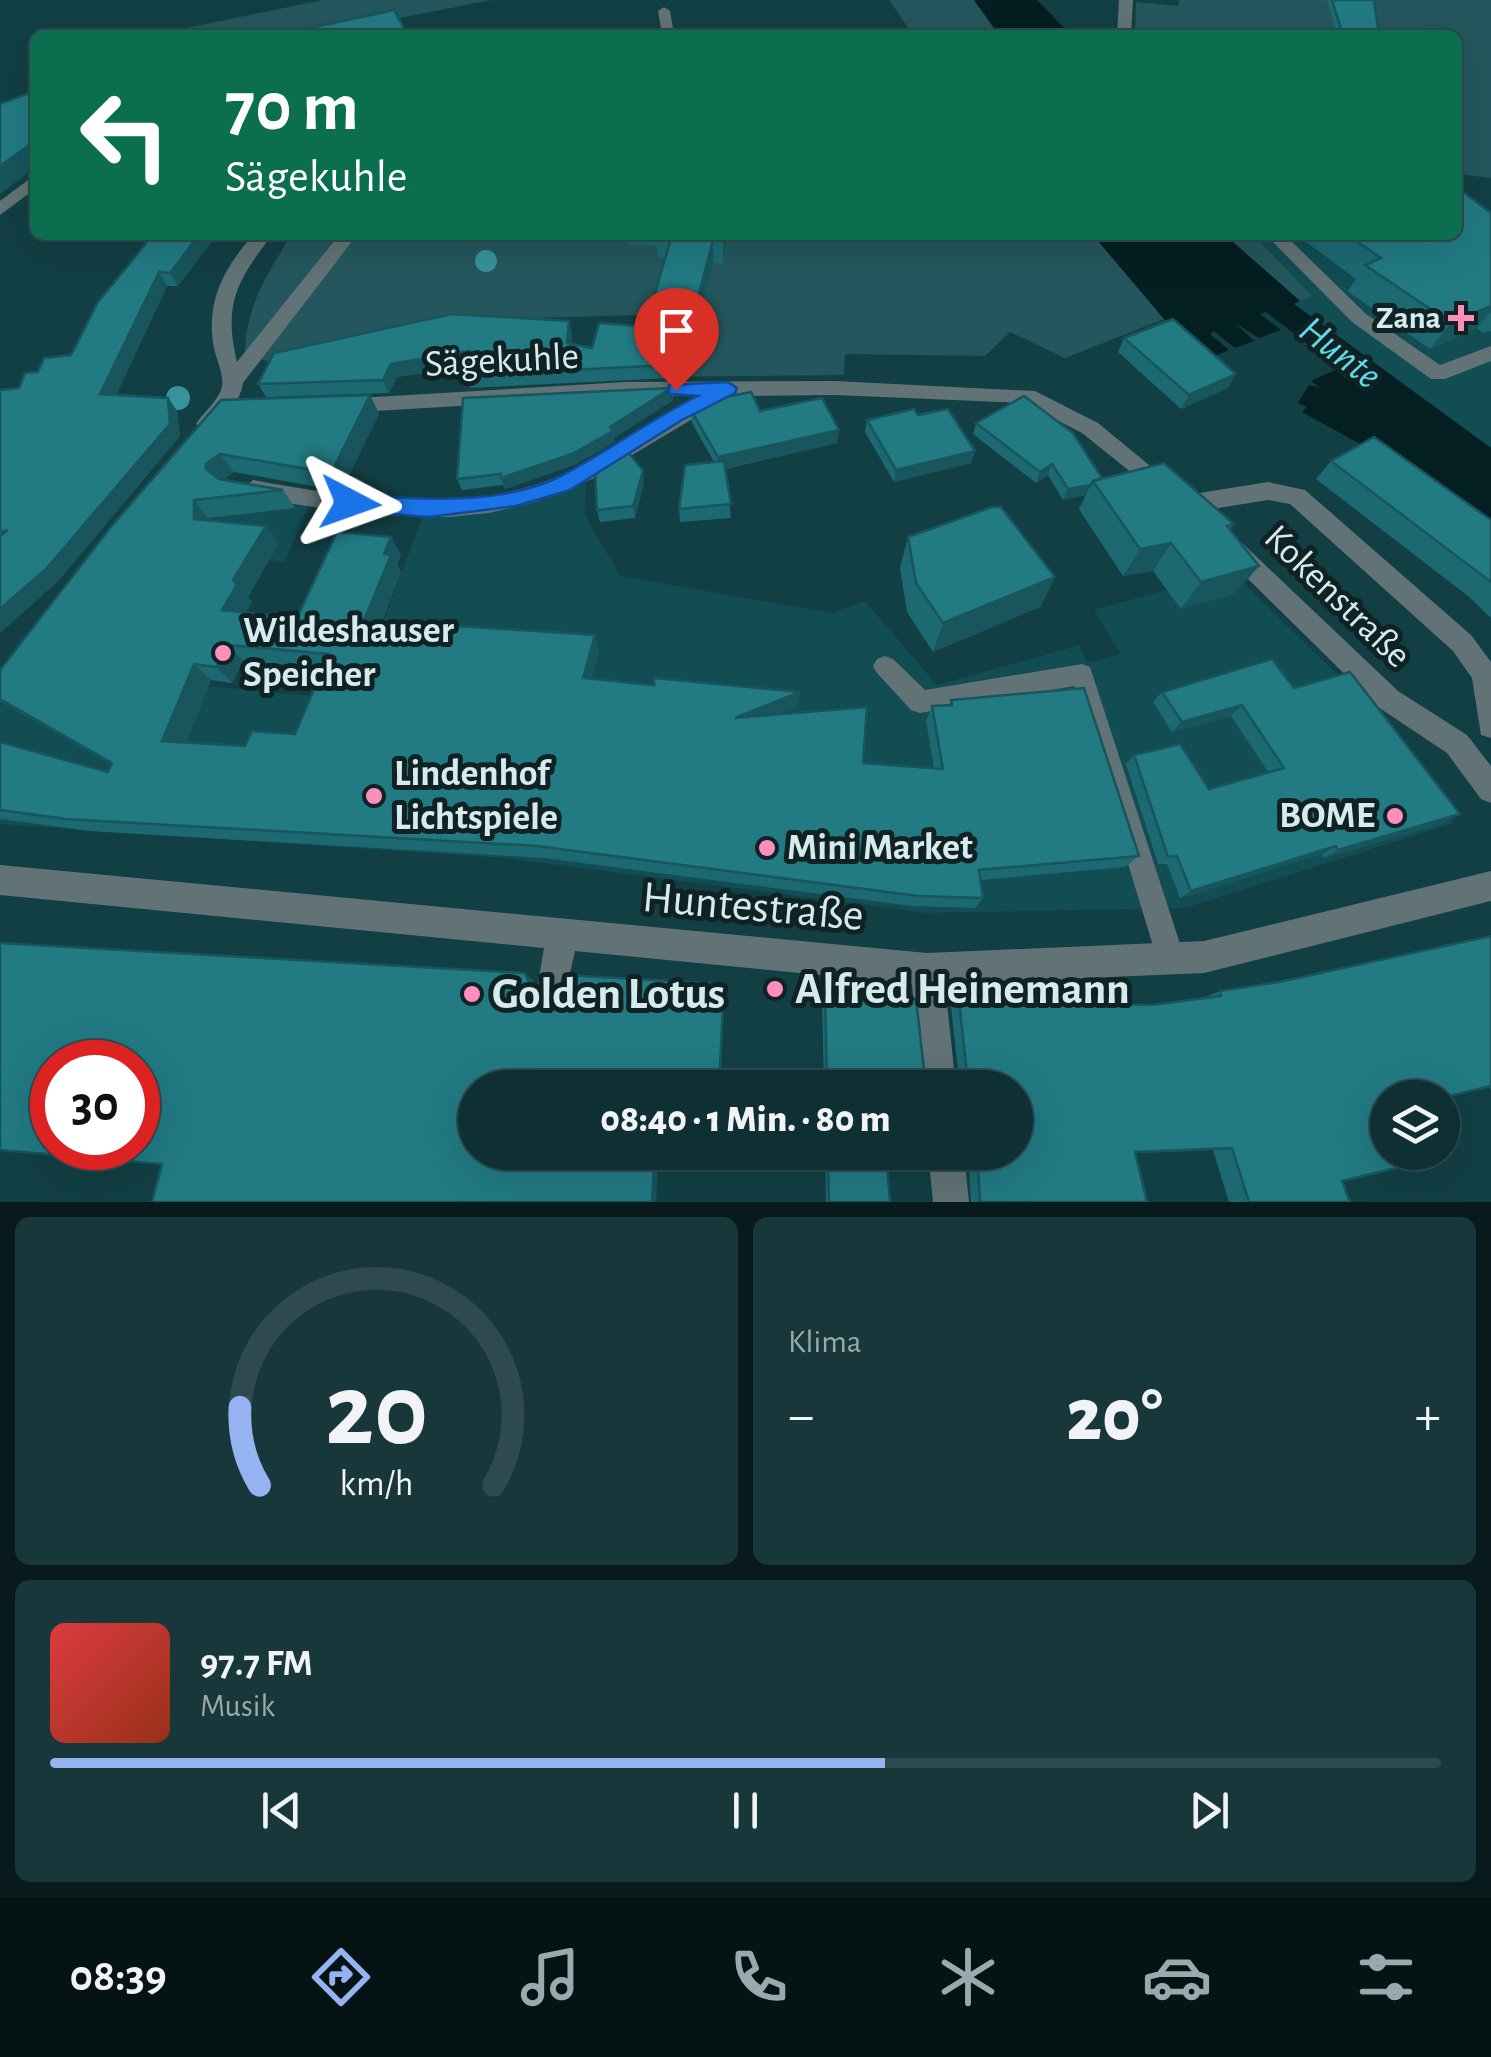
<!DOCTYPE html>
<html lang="de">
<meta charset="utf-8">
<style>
body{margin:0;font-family:"Alegreya Sans",sans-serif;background:#17373b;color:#f1f3f6;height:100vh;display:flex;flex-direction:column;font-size:38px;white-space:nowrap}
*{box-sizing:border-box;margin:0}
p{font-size:32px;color:#9ba9ac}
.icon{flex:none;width:55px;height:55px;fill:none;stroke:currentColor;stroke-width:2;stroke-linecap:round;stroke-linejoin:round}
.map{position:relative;height:1202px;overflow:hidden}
.sheet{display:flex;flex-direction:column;gap:15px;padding:15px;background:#081a1c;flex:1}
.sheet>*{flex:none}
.guide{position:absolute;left:30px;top:30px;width:1432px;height:210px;border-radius:15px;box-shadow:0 10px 40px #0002,0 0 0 2px #2e4a4e;background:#0b6e4f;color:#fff;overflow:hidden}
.controls{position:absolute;left:1370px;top:1080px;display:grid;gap:20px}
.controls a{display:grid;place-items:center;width:90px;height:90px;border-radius:50%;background:#0e2f33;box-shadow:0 10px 40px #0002,0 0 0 2px #2e4a4e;font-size:50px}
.speed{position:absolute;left:30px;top:1040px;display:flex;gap:20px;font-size:50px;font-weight:700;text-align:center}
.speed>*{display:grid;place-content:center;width:130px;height:130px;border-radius:50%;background:#0e2f33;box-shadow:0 10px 40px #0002,0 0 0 2px #2e4a4e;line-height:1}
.speed .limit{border:15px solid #d22;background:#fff;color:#111}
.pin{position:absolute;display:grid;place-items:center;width:85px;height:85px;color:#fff;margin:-102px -42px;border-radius:50% 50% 50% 0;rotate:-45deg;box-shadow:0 0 10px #0007}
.pin .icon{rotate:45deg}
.me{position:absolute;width:110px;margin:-55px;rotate:94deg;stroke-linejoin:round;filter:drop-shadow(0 0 8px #0008)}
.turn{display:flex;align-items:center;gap:35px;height:210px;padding:0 30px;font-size:45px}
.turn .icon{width:130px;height:130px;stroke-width:2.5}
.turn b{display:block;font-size:70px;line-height:85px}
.big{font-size:75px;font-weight:800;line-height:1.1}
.sheet .card{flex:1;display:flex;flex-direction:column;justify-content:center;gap:15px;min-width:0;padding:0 35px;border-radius:15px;background:#17373b}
.sheet .dial{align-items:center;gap:0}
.dial svg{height:260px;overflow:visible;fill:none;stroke:#2e4a4e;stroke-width:7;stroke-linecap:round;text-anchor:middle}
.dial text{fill:#f1f3f6;stroke:none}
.song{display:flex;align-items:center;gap:30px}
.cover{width:120px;height:120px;border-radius:15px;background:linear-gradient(135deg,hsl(0 70% 55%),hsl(10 70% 35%))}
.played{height:10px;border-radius:5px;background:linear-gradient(90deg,#95b2f1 60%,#2e4a4e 60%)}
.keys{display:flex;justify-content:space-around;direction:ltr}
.heat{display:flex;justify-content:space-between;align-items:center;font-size:55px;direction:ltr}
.sheet .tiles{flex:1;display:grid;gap:15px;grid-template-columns:1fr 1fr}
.card:last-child{grid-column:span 2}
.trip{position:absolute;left:458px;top:1070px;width:575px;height:100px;border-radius:50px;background:#0e2f33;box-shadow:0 10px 40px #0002,0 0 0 2px #2e4a4e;font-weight:800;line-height:100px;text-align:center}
.tabs{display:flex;height:160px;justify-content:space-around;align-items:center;background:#061314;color:#9ba9ac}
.tabs .icon{width:70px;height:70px}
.tabs .current{color:#95b2f1}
.tabs b{font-size:45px;color:#f1f3f6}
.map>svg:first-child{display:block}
.built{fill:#114d53}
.green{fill:#24575d}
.water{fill:#041f22}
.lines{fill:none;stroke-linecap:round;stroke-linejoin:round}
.lane{fill:#617376;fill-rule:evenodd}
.street{fill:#617376;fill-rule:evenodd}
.tree{fill:#38929b}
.wall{fill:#1d6971;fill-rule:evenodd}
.shaded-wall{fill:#18555c}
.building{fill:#227a83;stroke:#18555c;stroke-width:2.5;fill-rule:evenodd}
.route{fill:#1a73e8;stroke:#114b97;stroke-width:2.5}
.poi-dot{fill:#fe8ebc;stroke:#102224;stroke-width:4}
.labels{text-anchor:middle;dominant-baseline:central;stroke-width:10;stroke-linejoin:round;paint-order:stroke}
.far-poi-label{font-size:32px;font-weight:bold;fill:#d5ecef;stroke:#102224;text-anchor:end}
.street-label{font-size:38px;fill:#d5ecef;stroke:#102224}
.poi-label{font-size:38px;font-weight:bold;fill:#d5ecef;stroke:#102224;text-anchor:start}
.water-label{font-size:40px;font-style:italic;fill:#5edae8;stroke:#102224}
.near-street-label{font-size:45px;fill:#d5ecef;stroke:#102224}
.near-poi-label{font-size:45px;font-weight:bold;fill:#d5ecef;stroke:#102224;text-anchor:start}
</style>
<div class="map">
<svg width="1491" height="1202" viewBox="0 0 1491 1202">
<rect width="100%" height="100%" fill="#123f44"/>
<!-- built -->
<g class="built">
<path d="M1458,205L1491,210V448L1293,304L1311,296L1253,235H1458Z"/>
<path d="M174,476L308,506L285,562L252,558L207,686L320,697L339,737L424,514L477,515L586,483L585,515L620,576L832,613L865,601L937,685L1080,645L1087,663L1121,654L1094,610L1232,572L1376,712L1454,823L1185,908L927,913L504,858L0,824V696Z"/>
</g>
<!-- green -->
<g class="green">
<path d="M323,0H491L314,35H151Z"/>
<path d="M889,0H974L999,35H913Z"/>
<path d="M1179,0H1491V178L1458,174V35H1135L1136,2L1178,6Z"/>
<path d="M291,235H1093L1164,319L1065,358L1010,332L985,356L845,354L844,375L645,377L650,330L636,315L470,320L280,366L245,353C245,308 268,273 291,235Z"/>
<path d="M1225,235H1253L1312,296L1300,301Z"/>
</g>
<!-- water -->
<g class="water">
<path d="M974,0H1037L1071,35H999Z"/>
<path d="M1093,235H1225L1300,301L1294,304L1491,448V536L1362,445L1302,412L1307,407L1298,403L1309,385L1320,388L1311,381L1335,370L1345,378L1348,375L1266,312L1260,314L1281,330L1259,338L1235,323L1254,341L1235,348L1214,331L1210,334L1229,350L1199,363L1186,339L1164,319Z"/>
</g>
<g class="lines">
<!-- lane -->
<g class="lane">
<path d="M664,7L670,11L674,35H662L658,11Z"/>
<path d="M885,656L893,659L925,690L1082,664L1090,667L1185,959L1181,969L1171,973L1161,969L1157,959L1074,686L920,713L911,710L877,673L873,666L877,659Z"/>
</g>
<!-- street -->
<g class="street">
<path d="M1119,0H1133L1131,35H1117Z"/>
<path d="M35,175V189L0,215V201Z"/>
<path d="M253,235H272C237,281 223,303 237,362L339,235H357L243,383C241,400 222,426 207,432L196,424C203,413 220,399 222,386C224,374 216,359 214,348C205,302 224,268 253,235Z"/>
<path d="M1266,235H1285L1366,314L1440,365L1491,346V361L1445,379H1431L1352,322Z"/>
<path d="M835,381L1035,391L1098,423L1177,488L1166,497L1158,494L1082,433L1024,403L835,395L731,396L592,479L535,502L489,513L449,517L369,515L253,498L242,489L253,480C351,498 461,516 557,477C606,456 650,422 696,396H625L341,413L330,406L341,399L625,382Z"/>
<path d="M1268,482L1305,490L1471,635L1491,662V738L1481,735L1472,678L1453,651L1290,504L1268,500L1187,513L1175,504L1187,495Z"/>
<path d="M1233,539L1241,542L1398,691L1467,735L1491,766V803L1481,799L1447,753L1378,707L1225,556L1221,549L1225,542Z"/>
<path d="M0,865L927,953L1204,941L1491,871V901L1204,973L945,984L956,1088H922L912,984L575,951L565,994L554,999L543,994L538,983L544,948L0,895Z"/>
<path d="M928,1152H964L969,1202H933Z"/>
</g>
</g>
<!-- trees -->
<g class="tree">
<circle cx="486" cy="261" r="11"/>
<circle cx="178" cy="398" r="12"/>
</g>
<!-- wall -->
<g class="wall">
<path d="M1327,0H1374L1379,35H1337Z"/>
<path d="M1491,213V331L1483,333L1477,328L1430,349L1350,293L1348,291L1356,279L1297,235H1458Z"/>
<path d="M153,235L178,286H167L116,395L168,398L177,411L180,436L59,580L0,633V390L19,388L38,372L71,355Z"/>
<path d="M626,235H728L723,264L713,263L694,340L664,338L670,378L470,388L466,375L467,366L397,377L389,393L266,397L258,384L569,321L572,334L571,344L592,348L651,327L649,314L666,258L658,257L657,246L627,244Z"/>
<path d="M1124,338L1228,388L1181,409L1118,352Z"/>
<path d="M671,388L673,400L614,438L615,442L574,465L505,489L503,485L462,490L457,479Z"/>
<path d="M370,395L379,414L341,491L234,472L223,480L283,490L295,508L208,518V520L266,526L279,543L248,597L252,602L246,612L297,618L391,537L401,555L397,565L401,572L382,621L599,651L591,679L654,685L800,692L798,707L780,714L863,763L934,768L926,721L932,706L949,705L951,700L1139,856L1125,867L981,880L983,898L975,908L912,906L544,858L89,831L0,819V742L108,772L111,764L0,701V670L221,400ZM243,661L323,668L295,734L245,746L186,743L211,680L232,683Z"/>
<path d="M691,410L760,411L837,443L725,469L731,518L680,522L679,509L714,462L692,423Z"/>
<path d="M918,415L971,463L894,482L865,432L867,420Z"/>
<path d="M976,423L1102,478L1234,524L1230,529L1236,593L1181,609L1153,571L1123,576L1079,509L1086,495L1063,500L1048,475L1036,483L973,434Z"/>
<path d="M1331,461L1491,520V618L1468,596L1316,479Z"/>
<path d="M644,483L635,518L600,522L597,510Z"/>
<path d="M908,537L1055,577L1040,607L933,652L907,612L900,568Z"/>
<path d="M1294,688L1444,823L1324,858L1322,854L1180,898L1167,864H1158L1126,764L1134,755L1209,789L1269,773L1231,716L1172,732L1153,702L1162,692Z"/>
<path d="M1491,936V1090L1489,1087L1388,1098L1342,1181L1350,1202H1229L1213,1150L1135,1153L1147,1202H971L968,1152H1015L960,1088L951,1007L959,1000L1151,1005L1203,998L1220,991L1279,982Z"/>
<path d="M825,993L926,1087L941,1088H824L822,1000Z"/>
<path d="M825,1152H886L890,1202H826Z"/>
</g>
<!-- shaded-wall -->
<g class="shaded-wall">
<path d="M35,141V168L0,194V166Z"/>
<path d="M199,235H217L178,286L170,273Z"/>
<path d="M724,235H728L723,264V240Z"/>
<path d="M713,240V263L694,340L693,317Z"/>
<path d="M159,272L167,286L111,407L100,394Z"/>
<path d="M1491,306V311L1477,328L1430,349L1451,323Z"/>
<path d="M569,321L572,334L570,357L567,343Z"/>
<path d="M469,351L474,365L397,377L389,393L383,380L391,364Z"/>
<path d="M1236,374L1228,388L1181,409L1189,395Z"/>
<path d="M671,388L673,400L614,438L615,442L574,465L505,489L501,478L610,427Z"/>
<path d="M370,395L379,414L341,491L331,473Z"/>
<path d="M168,398L177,411L180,436L59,580L0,633V609Z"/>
<path d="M839,430L837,443L718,470V457Z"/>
<path d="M975,451L971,463L894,482L896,470Z"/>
<path d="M220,454L234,472L220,482L206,469V464Z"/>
<path d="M1052,464L1048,475L1036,483L1040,472Z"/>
<path d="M643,471L644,483L635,518L633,506Z"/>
<path d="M1091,485L1086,495L1063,500L1068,489Z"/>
<path d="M194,500L208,518V537L194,519Z"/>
<path d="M266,526L279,543L248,597L252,602L237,627L222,610L233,580Z"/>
<path d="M391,537L401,555L397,565L401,572L375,636L364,620L384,554Z"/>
<path d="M1171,543L1153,571L1123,576L1140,549Z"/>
<path d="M1259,566L1236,593L1181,609L1201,582Z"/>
<path d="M1055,577L1040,607L933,652L943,623Z"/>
<path d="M595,635L599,651L588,694L583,678Z"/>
<path d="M228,645L243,661L232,683L216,667Z"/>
<path d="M194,664L211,680L181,755L162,741Z"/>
<path d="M800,692L798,707L735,732V718Z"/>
<path d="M1242,705L1231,716L1172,732L1182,722Z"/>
<path d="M1460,814L1444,823L1324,858L1338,850Z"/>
<path d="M1336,846L1322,854L1180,898L1191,891Z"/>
<path d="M525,973L534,981L540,996L531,987Z"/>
<path d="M724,984L721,1088H719Z"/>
<path d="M655,1152H659L656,1202H652Z"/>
</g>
<!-- building -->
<g class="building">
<path d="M1332,0H1374L1379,35H1343Z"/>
<path d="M394,10L408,35L282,34Z"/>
<path d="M29,93L35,95V141L0,166V104Z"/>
<path d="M1458,188L1491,213V306L1451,323L1368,267L1365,265L1381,258L1348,235H1458Z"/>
<path d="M153,235H199L170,273L159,272L100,394L168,398L170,424L46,569L0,609V536L8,530L0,532V390L19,388L25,373L38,372L44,358L71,355L98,302Z"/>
<path d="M672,235H724L723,240H713L693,317L649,314Z"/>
<path d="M452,314L569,321L567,343L592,348L599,323L663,328L669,365L466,375L469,351L391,364L383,380L258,384L274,353Z"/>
<path d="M1173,319L1236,374L1189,395L1124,338Z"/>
<path d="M671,388L610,427L613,431L572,454L501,478V474L457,479L463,398Z"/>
<path d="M751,392L760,411L822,398L839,430L718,457L691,410L707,401Z"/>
<path d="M370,395L331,473L220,454L206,464V469L219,479L283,490L194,500V519L266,526L233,580L237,585L222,610L297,618L337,532L391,537L384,554L391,555L364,620L595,635L583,678L654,685V678L800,692L735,718L867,707L863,763L943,769L932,706L952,705L951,700L1084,688L1139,856L979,870L983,898L918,896L537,846L66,819L0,810V742L108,772L112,763L0,699V670L110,528L221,400ZM228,645L329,654L295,734L252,731L245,746L162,741L194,664L216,667Z"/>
<path d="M1024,396L1073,433L1102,478L1093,481L1091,485L1068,489L1052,464L1040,472L976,423Z"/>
<path d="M914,409L918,415L948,409L975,451L896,470L867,420Z"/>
<path d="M1374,437L1491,520V582L1331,461Z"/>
<path d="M626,449L643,471L633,506L597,510L595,467Z"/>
<path d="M724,461L731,504L679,509L685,465Z"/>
<path d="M1164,463L1234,524L1227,526L1259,566L1201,582L1171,543L1140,549L1093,481Z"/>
<path d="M992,507H1001L1055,577L943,623L916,583L908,537Z"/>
<path d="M1272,659L1294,688L1350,672L1460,814L1338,850L1336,846L1191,891L1177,856L1168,857L1134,755L1180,744L1209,789L1284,768L1242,705L1182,722L1162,692Z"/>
<path d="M1491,936V1086L1441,1098H1388V1152H1442V1145L1448,1156L1342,1181L1350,1202H1249L1232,1148L1135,1152L1147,1202H980L977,1152H1015V1088H965L968,1084L959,1000L1151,1005L1221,996L1220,991L1279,982Z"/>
<path d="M0,943L525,973L531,987L544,994L559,989L564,975L724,984L719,1088H475V1152H655L652,1202H152L162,1164L0,1150ZM52,1062H138V1148H52Z"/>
<path d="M825,993L916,999L926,1087L941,1088H827Z"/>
<path d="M828,1152H886L890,1202H829Z"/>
</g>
<!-- route -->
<path class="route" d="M728,382L737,388L735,393L682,420L570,490L516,506L429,517L350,511L339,503L350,495C413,499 497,506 557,478C605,454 649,420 698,396L669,394V385Z"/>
<!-- markers -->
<g class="poi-dot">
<path d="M1456 303h10v10h10v10h-10v10h-10v-10h-10v-10h10z"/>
<circle cx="223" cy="653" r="10"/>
<circle cx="374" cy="796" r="10"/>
<circle cx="1395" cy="816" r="10"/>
<circle cx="767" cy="848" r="10"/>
<circle cx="775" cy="989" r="10"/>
<circle cx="472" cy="994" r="10"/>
</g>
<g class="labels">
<!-- far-poi labels -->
<g class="far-poi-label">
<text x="1441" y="318">Zana</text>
</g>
<!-- street labels -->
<g class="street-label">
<text transform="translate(502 361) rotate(-3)">Sägekuhle</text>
<text transform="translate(1337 597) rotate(44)">Kokenstraße</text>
</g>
<!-- poi labels -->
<g class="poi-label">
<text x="243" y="631">Wildeshauser<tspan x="243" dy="44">Speicher</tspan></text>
<text x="394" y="774">Lindenhof<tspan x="394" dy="44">Lichtspiele</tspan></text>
<text x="1375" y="816" text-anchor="end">BOME</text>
<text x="787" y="848">Mini Market</text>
</g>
<!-- water labels -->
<g class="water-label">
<text transform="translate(1340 353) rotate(38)">Hunte</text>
</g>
<!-- near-street labels -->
<g class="near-street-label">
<text transform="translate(753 907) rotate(5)">Huntestraße</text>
</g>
<!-- near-poi labels -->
<g class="near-poi-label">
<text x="795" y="989">Alfred Heinemann</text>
<text x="492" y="994">Golden Lotus</text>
</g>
</g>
</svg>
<div class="controls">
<a><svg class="icon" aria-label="layers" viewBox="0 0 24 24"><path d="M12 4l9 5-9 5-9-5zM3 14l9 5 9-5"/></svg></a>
</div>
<div class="speed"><div class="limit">30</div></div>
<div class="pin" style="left:676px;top:390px;background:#d93025"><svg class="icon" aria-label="arrive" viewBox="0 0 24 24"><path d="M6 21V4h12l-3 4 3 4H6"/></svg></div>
<svg class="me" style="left:350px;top:503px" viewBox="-20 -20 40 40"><path d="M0-17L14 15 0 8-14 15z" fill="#1a73e8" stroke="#fff" stroke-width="4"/></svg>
<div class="trip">08:40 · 1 Min. · 80 m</div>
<div class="guide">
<div class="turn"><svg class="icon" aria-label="left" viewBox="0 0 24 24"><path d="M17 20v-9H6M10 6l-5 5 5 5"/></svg><div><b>70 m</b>Sägekuhle</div></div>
</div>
</div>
<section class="sheet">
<div class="tiles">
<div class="card dial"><svg viewBox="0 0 100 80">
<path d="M14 69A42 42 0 1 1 86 69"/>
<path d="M14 69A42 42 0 0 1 8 45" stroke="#95b2f1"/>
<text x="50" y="56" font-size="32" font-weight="700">20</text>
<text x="50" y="72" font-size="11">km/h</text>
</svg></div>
<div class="card"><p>Klima</p>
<div class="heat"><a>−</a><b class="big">20°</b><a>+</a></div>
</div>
<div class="card">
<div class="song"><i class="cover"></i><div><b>97.7 FM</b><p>Musik</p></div></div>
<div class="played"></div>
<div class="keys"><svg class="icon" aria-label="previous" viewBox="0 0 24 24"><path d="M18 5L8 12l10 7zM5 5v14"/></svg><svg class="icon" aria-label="pause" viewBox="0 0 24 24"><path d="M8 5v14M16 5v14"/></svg><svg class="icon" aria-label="next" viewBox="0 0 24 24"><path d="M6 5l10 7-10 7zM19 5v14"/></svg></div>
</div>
</div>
</section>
<nav class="tabs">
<b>08:39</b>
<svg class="icon current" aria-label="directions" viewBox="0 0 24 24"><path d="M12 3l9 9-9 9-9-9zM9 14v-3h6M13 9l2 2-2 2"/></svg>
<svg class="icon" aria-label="music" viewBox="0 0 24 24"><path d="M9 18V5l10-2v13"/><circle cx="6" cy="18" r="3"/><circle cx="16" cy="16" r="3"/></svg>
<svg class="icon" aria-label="phone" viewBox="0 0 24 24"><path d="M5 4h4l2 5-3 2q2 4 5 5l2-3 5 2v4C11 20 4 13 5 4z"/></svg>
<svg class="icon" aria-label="climate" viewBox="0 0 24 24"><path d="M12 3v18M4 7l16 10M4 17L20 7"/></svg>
<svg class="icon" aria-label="car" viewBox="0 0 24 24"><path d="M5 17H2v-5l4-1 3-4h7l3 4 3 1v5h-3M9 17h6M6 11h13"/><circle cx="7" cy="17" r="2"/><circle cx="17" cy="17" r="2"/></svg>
<svg class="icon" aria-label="filters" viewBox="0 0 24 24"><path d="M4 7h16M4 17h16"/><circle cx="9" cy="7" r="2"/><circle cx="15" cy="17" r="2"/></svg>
</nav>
